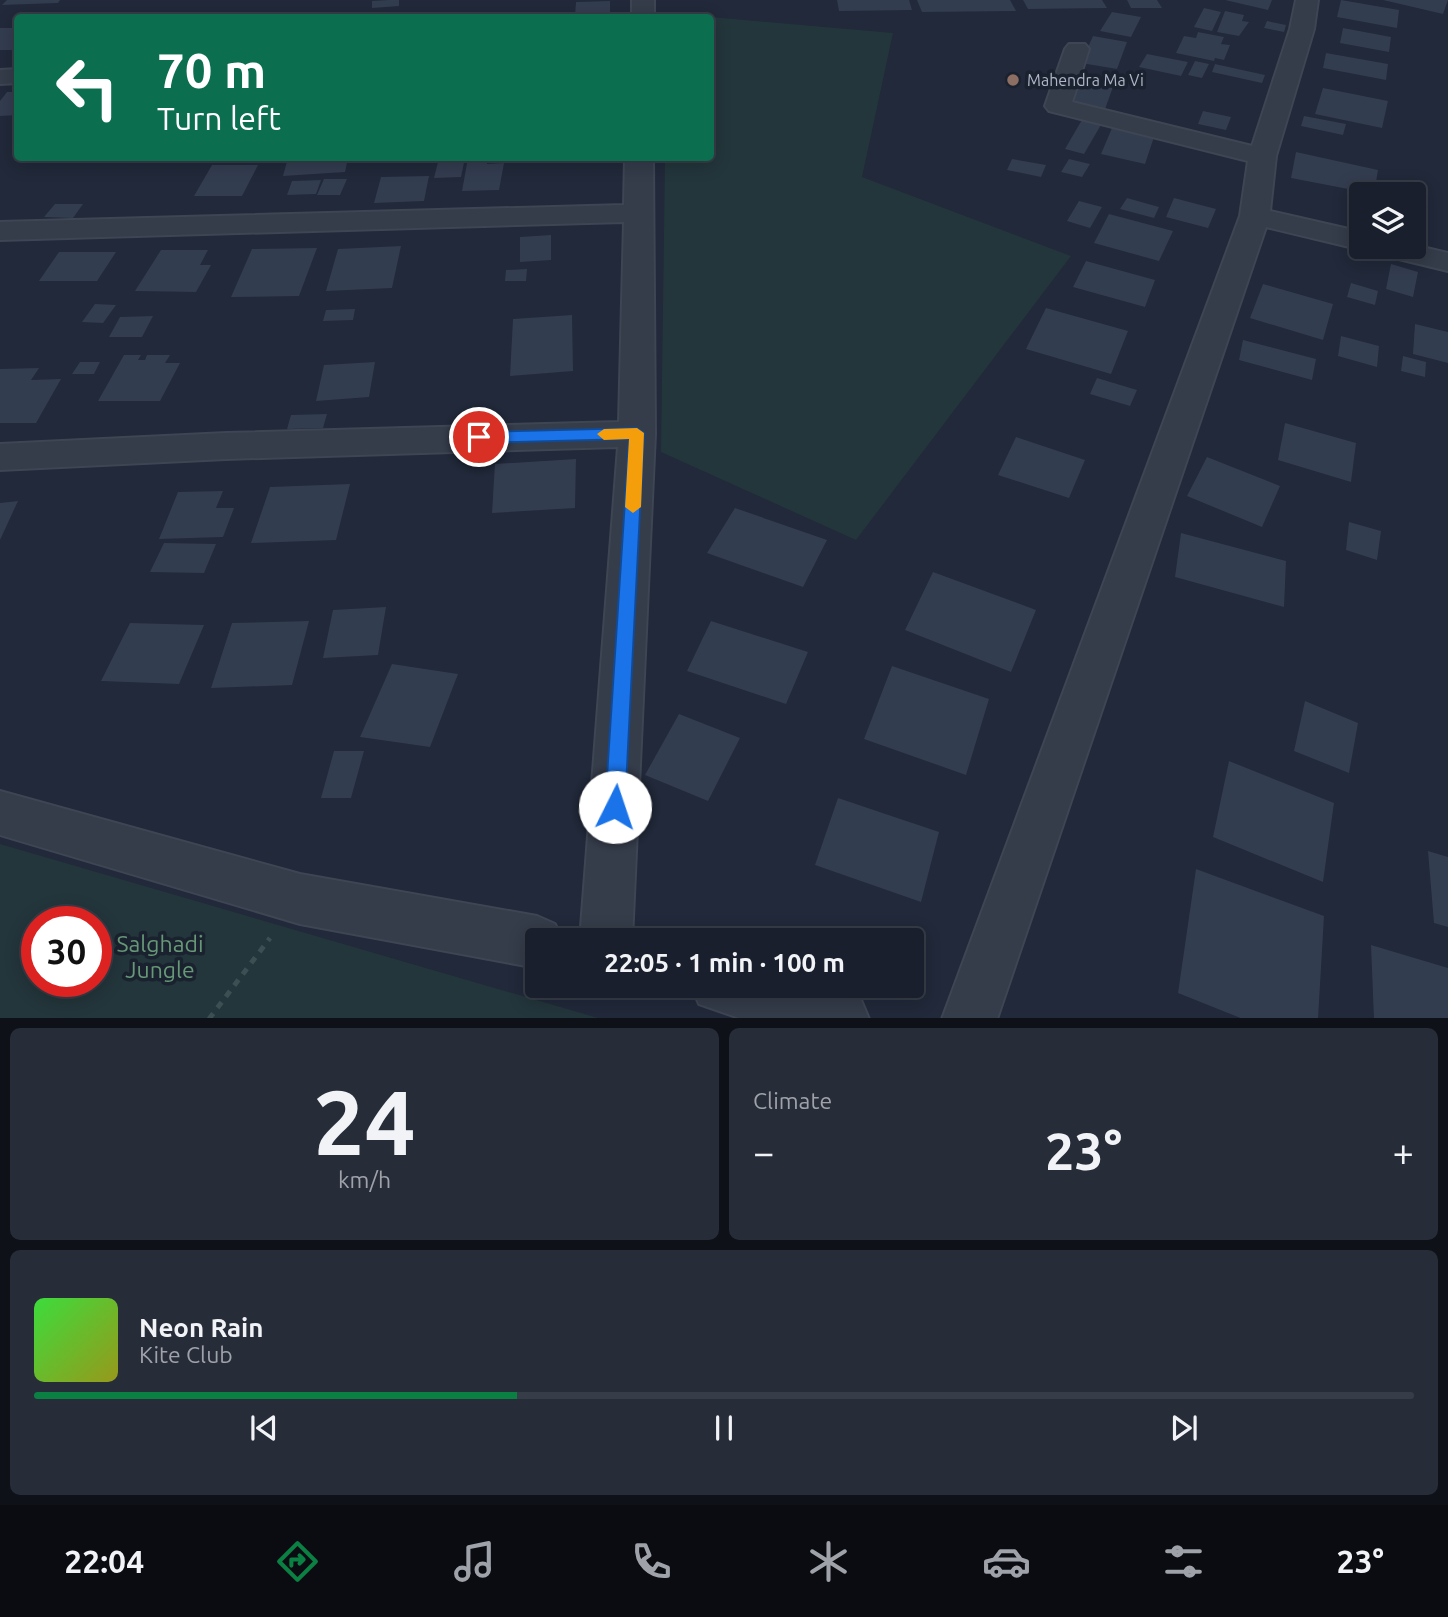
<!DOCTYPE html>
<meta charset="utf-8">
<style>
body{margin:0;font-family:Ubuntu,sans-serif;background:#262c38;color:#f1f3f6;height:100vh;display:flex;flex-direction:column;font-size:26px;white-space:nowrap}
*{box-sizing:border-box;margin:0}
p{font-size:23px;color:#9fa2a9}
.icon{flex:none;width:38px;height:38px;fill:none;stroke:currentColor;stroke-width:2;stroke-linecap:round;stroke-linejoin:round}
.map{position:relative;height:1018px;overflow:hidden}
.side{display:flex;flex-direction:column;gap:10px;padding:10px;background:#0e1118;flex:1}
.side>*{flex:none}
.banner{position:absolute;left:14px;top:14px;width:700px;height:147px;border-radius:7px;box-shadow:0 4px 18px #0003,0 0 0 2px #373d48;background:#0b6e4f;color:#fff;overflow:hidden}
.controls{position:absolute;left:1349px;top:182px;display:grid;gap:14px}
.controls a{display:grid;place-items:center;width:77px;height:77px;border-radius:7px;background:#191f2c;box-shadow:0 4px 18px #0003,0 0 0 2px #373d48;font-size:35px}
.speed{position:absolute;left:21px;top:906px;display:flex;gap:14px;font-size:35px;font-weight:700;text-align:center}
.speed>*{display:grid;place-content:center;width:91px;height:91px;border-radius:50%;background:#191f2c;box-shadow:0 4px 18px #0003,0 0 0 2px #373d48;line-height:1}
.speed .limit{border:10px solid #d22;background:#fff;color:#111}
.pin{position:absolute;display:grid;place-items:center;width:60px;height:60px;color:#fff;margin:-30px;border:4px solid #fff;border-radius:50%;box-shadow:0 2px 7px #0007}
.me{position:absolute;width:77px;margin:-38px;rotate:4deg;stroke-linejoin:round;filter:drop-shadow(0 0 5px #0008)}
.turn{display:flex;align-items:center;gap:24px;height:147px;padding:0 28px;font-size:32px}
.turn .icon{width:91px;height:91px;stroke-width:2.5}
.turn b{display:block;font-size:49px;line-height:60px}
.big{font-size:52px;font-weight:600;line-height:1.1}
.side .tile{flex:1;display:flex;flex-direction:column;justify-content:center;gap:10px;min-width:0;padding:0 24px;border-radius:10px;background:#262c38}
.side .dial{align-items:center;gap:0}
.dial b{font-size:91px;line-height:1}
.song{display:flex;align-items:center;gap:21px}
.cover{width:84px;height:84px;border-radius:10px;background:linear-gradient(135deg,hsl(120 70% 55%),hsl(60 70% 35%))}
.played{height:7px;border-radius:4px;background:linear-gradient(90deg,#0b8043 35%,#373d48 35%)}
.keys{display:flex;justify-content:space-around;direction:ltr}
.heat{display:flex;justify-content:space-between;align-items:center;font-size:38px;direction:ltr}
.side .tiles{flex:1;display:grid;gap:10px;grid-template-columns:1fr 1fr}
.tile:last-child{grid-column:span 2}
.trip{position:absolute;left:525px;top:928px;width:399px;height:70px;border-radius:7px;background:#191f2c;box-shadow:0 4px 18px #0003,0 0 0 2px #373d48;font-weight:600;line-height:70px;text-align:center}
.menu{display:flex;height:112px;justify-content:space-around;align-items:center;background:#0a0c12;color:#9fa2a9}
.menu .icon{width:49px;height:49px}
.menu .current{color:#0b8043}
.menu b{font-size:32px;color:#f1f3f6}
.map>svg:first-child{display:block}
.green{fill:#23363b;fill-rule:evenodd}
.building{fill:#333d50}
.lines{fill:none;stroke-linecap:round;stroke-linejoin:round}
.minor-casing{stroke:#3e4553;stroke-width:4}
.path{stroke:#3c4f53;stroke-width:5;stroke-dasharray:7 7;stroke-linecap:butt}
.minor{fill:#353c4a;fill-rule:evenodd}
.route{fill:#1a73e8;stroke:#114b97;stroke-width:2}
.slow{fill:#f59e0b}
.education-dot{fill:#8d6e63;stroke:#1a212f;stroke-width:2.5}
.labels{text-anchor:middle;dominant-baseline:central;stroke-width:7;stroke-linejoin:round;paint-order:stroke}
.far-poi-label{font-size:16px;fill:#b0b6c6;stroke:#1a212f;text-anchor:start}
.near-park-label{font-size:23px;fill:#679877;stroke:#1a212f}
</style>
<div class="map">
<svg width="1448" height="1019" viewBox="0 0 1448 1019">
<rect width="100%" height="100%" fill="#21293a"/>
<!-- green -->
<g class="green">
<path d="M666,13L893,33L862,177L1071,256L856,540L661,452L665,158H710V18L666,17Z"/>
<path d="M0,844L598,1018H0ZM37,922H96V982H37Z"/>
</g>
<!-- building -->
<g class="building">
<path d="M7,0H60L58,3L2,5Z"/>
<path d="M389,0H399V6L372,8V1Z"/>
<path d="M837,0H909L912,10L839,11Z"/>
<path d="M917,0H1010L1016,11L922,12Z"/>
<path d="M1023,0H1102L1107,8L1028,9Z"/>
<path d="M1127,0H1157L1162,8H1131Z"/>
<path d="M1225,0H1272L1268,10Z"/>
<path d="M1341,0L1399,10L1397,28L1337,17Z"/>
<path d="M1383,0H1448L1443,14Z"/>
<path d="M610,1V15L575,16L576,2Z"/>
<path d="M1204,8L1221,12L1212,31L1194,27Z"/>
<path d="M1225,11L1244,15L1242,21L1249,22L1239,36L1217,32Z"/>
<path d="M286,12H319L316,18H284Z"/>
<path d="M1112,12L1141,17L1131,37L1100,31Z"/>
<path d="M244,14L242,18H197V15Z"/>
<path d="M1267,21L1286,25L1284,32L1264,28Z"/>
<path d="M0,28H18L16,50H0Z"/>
<path d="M1343,28L1391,37L1389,52L1340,43Z"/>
<path d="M1198,32L1224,37L1221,44L1230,45L1224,60L1215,58L1214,61L1176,53L1184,36L1196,38Z"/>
<path d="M1093,36L1127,42L1117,69L1081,63Z"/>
<path d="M1326,53L1388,64L1386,80L1323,68Z"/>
<path d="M1147,54L1188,62L1181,76L1139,67Z"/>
<path d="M1195,61L1209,64L1202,78L1188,75Z"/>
<path d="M1215,64L1265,75L1262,83L1212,72Z"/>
<path d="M1080,78L1114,84L1104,112L1069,106Z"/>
<path d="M1323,88L1388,101L1382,128L1315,114Z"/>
<path d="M7,92H18V115L0,116V101Z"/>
<path d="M1203,111L1231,117L1226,130L1198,124Z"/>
<path d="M1304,116L1346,124L1343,135L1301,126Z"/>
<path d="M1083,118L1102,123L1084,154L1065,149Z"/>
<path d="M1112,128L1154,137L1145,164L1101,154Z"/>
<path d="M1296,152L1378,170L1374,194L1291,178Z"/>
<path d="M288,158H348L345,172L283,176Z"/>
<path d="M439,158H465L461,177L434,178Z"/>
<path d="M468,158H488L487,164L504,163L499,190L462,191Z"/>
<path d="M1012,159L1046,165L1041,177L1007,170Z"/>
<path d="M1069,159L1090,164L1082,177L1061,172Z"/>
<path d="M212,165H258L242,196H194Z"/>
<path d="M429,176L424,201L374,203L381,177Z"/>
<path d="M324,179H347L340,195H317Z"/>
<path d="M321,180L316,194L287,195L292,181Z"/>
<path d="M1127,198L1159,207L1154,218L1120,209Z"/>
<path d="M1174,198L1216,209L1208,228L1166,217Z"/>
<path d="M1079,201L1102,207L1090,228L1067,221Z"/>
<path d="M55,204H83L73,218L44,217Z"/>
<path d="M1109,214L1173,231L1159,261L1094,243Z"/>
<path d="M551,235V260L520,262V237Z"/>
<path d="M401,246L392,288L326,291L338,249Z"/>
<path d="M317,248L299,296L231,297L252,249Z"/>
<path d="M161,250H208L200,265H211L196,292L135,291Z"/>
<path d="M59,252H116L97,281H39Z"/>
<path d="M1086,261L1155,280L1145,307L1073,287Z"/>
<path d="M1391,264L1418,272L1413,297L1386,289Z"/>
<path d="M527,269L526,281H505L506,270Z"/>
<path d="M1351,283L1378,291L1375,305L1347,297Z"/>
<path d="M1263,284L1333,304L1323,340L1250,318Z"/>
<path d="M95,304L116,305L103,323L82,322Z"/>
<path d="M1046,308L1128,331L1111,374L1026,349Z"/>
<path d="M355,309L353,320L323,321L326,310Z"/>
<path d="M572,315L573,371L510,376L513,319Z"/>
<path d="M153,316L142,337H109L120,317Z"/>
<path d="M1415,324L1448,332V363L1413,354Z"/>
<path d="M1341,336L1379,346L1377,367L1338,356Z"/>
<path d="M1243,340L1316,359L1312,380L1239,360Z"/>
<path d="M124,355H141L138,360H145L147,355H170L165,363H180L160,401H98Z"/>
<path d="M1403,356L1426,362L1425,377L1401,371Z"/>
<path d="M80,362H100L94,374H72Z"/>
<path d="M375,362L369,397L316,401L324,365Z"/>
<path d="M39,368L31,380L61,379L36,423H0V369Z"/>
<path d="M1097,378L1137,390L1130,406L1090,394Z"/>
<path d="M327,414L323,428L287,429L291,415Z"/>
<path d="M1285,423L1356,443L1351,482L1278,460Z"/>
<path d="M1016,437L1085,460L1069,498L998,475Z"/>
<path d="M1207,457L1280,486L1262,527L1187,496Z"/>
<path d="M576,459L575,508L492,513L495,464Z"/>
<path d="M350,484L336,540L251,543L270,487Z"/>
<path d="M223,491L216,508H234L223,537L159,539L178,492Z"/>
<path d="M18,501L0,540V503Z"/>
<path d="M735,508L827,540L803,587L707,553Z"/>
<path d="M1349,522L1381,531L1377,560L1346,550Z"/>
<path d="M1181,533L1286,561L1284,607L1175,577Z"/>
<path d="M164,543L216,544L204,573L150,572Z"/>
<path d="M933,572L1036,610L1011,672L905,630Z"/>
<path d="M386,607L378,655L323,658L333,610Z"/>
<path d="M309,621L292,685L211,688L232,623Z"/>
<path d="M711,621L808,652L786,704L687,671Z"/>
<path d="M130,623L204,625L179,684L101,681Z"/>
<path d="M392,664L458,674L430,747L360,737Z"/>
<path d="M892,666L989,699L966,775L864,739Z"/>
<path d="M1305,701L1358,723L1349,773L1294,751Z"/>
<path d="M679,714L740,738L708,801L645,775Z"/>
<path d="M334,751H364L351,798H321Z"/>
<path d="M1229,761L1334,803L1323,882L1213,837Z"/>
<path d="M838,798L939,832L921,902L815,865Z"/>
<path d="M1428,851L1448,857V927L1434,923Z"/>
<path d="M1196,869L1324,916L1318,1019H1243L1178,993Z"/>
<path d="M1371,945L1448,968V1019H1374Z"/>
</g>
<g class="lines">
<defs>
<g id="minor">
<rect x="632" y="0" width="22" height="18"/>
<path d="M1296,0H1318L1314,29L1276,156L1270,211L1362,232V247L1414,245L1448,253V271L1374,253L1371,248L1362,250L1266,227L997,1019H942L1240,216L1248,161L1049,111L1045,106L1065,49L1069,44H1085L1089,49L1072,102L1252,146L1290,29Z"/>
<path d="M18,69V83L0,84V70Z"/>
<path d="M625,158H653L655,434L632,940H580L618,447L226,459L0,470V444L226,433L619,422L624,222L0,240V222L624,205Z"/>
<path d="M0,791L300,874L537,916L555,924L562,940H537V968L300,924L0,835Z"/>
<path d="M691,985H818L861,1000L869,1019H742L699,1004Z"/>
</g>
</defs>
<!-- minor casing -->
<use href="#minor" class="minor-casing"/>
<!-- path -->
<path class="path" d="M209,1019L270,938"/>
<!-- minor -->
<use href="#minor" class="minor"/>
</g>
<!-- route -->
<path class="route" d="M637,428L644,433L625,807L622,813L615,816L608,813L605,807L629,439L479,443L471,437L479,432Z"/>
<!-- slow -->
<path class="slow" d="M637,428L644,433L641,507L633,513L625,507L629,439L604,440L597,434L604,429Z"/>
<!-- markers -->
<circle class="education-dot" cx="1013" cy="80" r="7"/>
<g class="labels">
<!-- far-poi labels -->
<g class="far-poi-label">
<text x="1027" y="80">Mahendra Ma Vi</text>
</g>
<!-- near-park labels -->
<g class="near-park-label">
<text x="160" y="943">Salghadi<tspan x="160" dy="26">Jungle</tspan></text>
</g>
</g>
</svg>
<div class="controls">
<a><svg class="icon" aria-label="layers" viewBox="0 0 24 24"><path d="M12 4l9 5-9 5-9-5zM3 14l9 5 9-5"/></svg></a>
</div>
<div class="speed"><div class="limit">30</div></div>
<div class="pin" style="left:479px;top:437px;background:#d93025"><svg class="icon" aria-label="arrive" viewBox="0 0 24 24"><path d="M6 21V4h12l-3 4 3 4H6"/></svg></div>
<svg class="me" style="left:615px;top:807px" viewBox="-20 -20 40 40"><circle r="19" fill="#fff"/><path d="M0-13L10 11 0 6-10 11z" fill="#1a73e8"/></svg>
<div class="trip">22:05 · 1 min · 100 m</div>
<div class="banner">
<div class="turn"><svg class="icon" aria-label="left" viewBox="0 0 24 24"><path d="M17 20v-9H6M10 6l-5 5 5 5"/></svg><div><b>70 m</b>Turn left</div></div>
</div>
</div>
<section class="side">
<div class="tiles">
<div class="tile dial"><b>24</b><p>km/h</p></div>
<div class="tile"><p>Climate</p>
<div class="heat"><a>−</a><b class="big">23°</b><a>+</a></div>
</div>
<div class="tile">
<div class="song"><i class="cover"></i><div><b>Neon Rain</b><p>Kite Club</p></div></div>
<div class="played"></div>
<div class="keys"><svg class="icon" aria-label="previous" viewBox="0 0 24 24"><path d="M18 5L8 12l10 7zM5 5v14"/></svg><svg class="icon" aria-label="pause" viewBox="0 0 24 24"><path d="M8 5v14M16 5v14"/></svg><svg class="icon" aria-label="next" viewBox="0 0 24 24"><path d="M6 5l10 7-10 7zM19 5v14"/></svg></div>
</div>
</div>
</section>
<nav class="menu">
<b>22:04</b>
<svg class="icon current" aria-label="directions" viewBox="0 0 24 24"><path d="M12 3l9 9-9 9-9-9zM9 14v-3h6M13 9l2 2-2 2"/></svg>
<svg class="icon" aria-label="music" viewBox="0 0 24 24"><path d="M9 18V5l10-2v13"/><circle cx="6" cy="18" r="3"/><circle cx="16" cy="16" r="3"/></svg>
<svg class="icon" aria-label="phone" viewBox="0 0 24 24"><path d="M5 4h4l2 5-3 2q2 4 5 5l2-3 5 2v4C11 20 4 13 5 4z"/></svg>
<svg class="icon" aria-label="climate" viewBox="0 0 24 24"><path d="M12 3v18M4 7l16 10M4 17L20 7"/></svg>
<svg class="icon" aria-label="car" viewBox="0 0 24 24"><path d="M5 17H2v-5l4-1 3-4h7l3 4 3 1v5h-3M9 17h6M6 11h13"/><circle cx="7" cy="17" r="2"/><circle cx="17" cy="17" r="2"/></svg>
<svg class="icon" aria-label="filters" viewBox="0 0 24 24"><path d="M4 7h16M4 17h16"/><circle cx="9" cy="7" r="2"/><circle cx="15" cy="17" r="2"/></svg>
<b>23°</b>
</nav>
